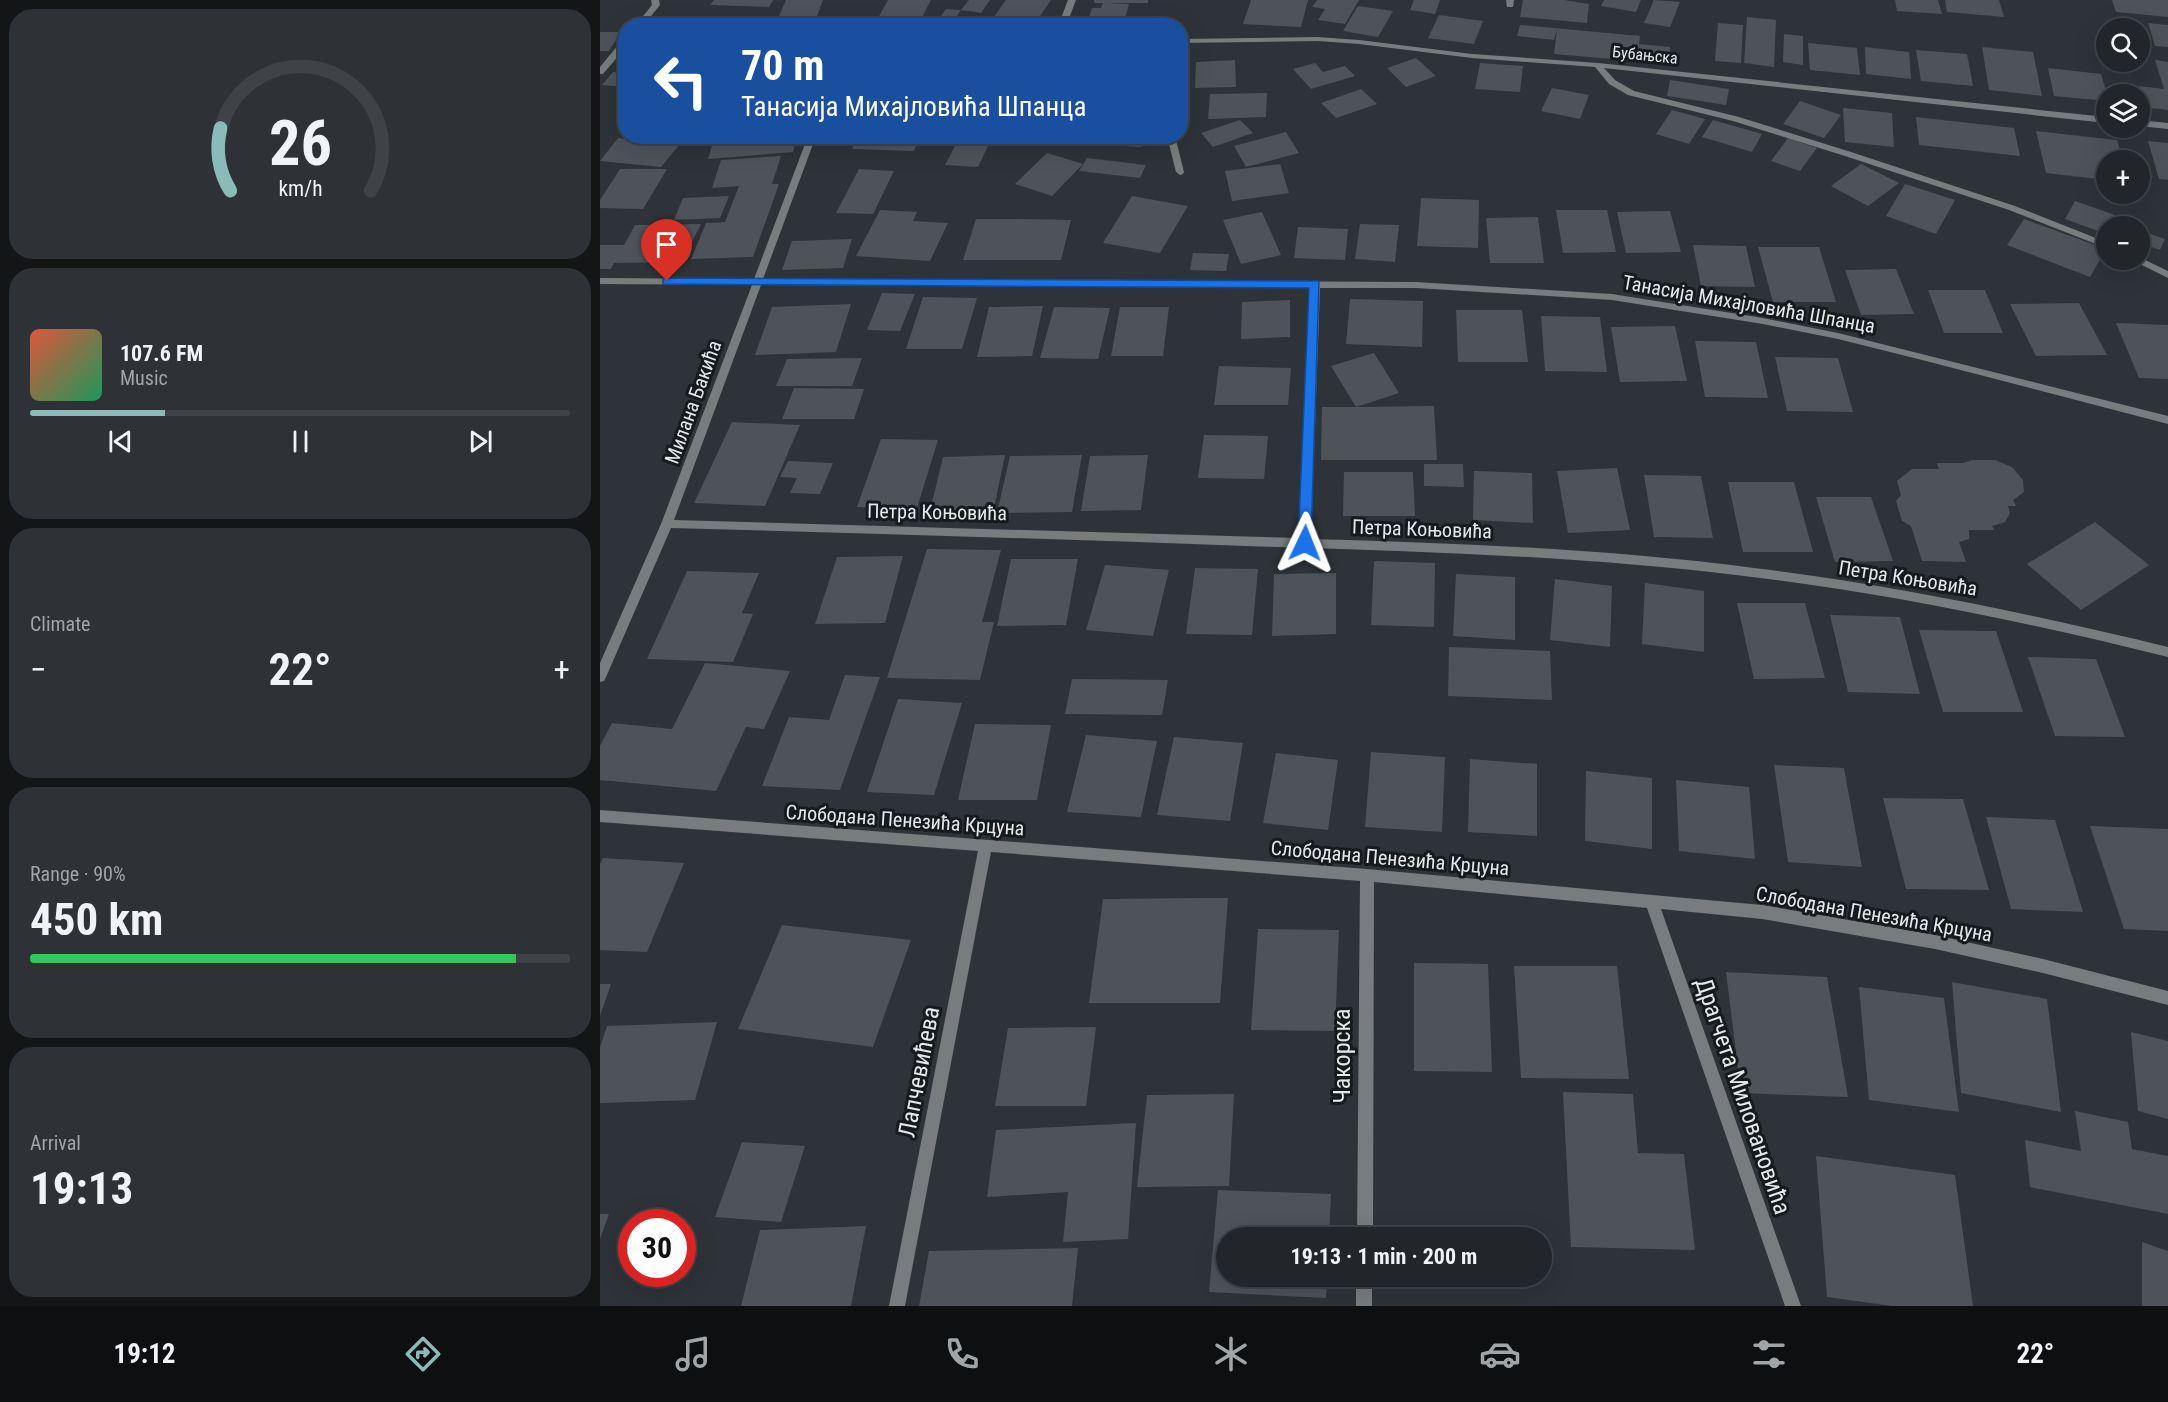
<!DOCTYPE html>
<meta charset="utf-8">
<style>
body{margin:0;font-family:"Roboto Condensed",sans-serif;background:#2e3236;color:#f1f3f6;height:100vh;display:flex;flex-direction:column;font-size:22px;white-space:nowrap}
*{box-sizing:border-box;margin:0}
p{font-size:20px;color:#a2a5a8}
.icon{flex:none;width:33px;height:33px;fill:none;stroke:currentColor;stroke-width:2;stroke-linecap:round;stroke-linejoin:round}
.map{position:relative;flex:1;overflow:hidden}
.side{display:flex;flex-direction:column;gap:9px;padding:9px;background:#131517;width:600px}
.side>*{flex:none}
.guide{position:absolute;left:18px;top:18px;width:570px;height:126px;border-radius:24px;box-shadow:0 6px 24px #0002,0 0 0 2px #3f4347;background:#1a4fa0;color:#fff;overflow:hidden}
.controls{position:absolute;left:1496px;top:18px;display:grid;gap:12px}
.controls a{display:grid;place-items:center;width:54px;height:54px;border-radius:50%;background:#22262a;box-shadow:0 6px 24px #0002,0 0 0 2px #3f4347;font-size:30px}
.speed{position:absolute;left:18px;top:1209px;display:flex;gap:12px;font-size:30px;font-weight:700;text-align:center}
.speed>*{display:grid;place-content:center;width:78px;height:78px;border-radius:50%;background:#22262a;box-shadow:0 6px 24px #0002,0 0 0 2px #3f4347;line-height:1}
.speed .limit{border:9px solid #d22;background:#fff;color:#111}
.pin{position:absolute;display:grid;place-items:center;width:51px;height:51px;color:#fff;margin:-62px -26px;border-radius:50% 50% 50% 0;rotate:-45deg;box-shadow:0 0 6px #0007}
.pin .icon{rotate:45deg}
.me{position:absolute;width:66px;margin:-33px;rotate:2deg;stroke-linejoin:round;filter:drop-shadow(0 0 4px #0008)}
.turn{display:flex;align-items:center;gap:21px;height:126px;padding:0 24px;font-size:27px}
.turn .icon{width:78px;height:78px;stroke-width:2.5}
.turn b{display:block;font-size:42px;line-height:51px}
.big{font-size:45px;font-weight:700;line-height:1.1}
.side .widget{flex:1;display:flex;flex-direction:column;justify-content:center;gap:9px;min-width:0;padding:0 21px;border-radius:24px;background:#2e3236}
.side .dial{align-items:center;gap:0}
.dial svg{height:156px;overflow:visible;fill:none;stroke:#3f4347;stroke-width:7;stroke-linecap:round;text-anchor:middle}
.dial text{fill:#f1f3f6;stroke:none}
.song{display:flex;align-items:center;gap:18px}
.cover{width:72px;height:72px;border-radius:9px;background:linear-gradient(135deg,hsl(10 70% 55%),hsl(150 70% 35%))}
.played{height:6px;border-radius:3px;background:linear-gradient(90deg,#8bbbb9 25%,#3f4347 25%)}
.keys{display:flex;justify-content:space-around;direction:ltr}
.heat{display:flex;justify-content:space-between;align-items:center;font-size:33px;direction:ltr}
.charge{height:9px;border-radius:4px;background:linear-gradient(90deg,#34c759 90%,#3f4347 0)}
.trip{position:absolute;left:616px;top:1227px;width:336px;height:60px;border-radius:30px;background:#22262a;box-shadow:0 6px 24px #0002,0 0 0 2px #3f4347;font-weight:700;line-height:60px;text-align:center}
.dock{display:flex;height:96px;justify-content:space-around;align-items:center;background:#0e0f11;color:#a2a5a8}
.dock .icon{width:42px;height:42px}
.dock .selected{color:#8bbbb9}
.dock b{font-size:27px;color:#f1f3f6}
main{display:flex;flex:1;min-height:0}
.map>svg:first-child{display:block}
.building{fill:#4d5359}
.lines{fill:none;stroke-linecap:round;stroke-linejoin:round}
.service{fill:#797c7f;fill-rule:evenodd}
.minor{fill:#797c7f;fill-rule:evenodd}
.route{fill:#1a73e8;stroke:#114b97;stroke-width:1.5}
.labels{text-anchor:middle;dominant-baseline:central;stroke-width:6;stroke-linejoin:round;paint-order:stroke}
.far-street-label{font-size:16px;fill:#e4e8eb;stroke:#171a1d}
.street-label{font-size:20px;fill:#e4e8eb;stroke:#171a1d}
.near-street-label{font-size:24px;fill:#e4e8eb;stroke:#171a1d}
</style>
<main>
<section class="side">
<div class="widget dial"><svg viewBox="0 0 100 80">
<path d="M14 69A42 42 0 1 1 86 69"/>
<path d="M14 69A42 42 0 0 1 9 37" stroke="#8bbbb9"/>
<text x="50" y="56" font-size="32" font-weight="700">26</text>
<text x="50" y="72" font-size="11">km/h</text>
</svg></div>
<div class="widget">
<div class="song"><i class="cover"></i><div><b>107.6 FM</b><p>Music</p></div></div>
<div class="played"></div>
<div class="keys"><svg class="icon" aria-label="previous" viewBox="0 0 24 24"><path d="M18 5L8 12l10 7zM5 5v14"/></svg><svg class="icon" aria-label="pause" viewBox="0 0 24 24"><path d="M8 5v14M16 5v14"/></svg><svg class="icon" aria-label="next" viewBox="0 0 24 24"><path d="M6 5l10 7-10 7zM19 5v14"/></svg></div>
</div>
<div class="widget"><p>Climate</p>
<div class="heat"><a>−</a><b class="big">22°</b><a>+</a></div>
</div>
<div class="widget"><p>Range · 90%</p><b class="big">450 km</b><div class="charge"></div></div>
<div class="widget"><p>Arrival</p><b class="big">19:13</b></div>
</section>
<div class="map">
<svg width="1568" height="1306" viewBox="0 0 1568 1306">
<rect width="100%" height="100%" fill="#2d3338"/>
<!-- building -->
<g class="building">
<path d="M114,0H173L169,7L110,5Z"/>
<path d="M186,0H223L214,24L175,25Z"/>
<path d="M288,0H331L321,19L278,18Z"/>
<path d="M369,0H390L381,13L361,10Z"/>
<path d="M406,0H451L434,25L391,21Z"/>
<path d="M494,0H548V3H509L529,4L523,26H486L492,8H501L503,3H494Z"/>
<path d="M651,0H708L701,27L643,24Z"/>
<path d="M717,0H759L745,24L718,20L725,9L712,7Z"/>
<path d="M814,0H840L835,14L810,10Z"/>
<path d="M923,0H964L989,4L987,23L920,17Z"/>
<path d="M1004,0H1041L1036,12L1001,6Z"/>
<path d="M1054,0L1080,2L1070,27L1044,23Z"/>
<path d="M1295,0H1338L1342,14L1297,11Z"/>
<path d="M1345,0H1399L1404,17L1347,12Z"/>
<path d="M1512,0H1568V17L1516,12Z"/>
<path d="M758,6L793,11L778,37L743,31Z"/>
<path d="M346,9L361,10L351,24L336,23Z"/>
<path d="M839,15L883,21L874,44L828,38Z"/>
<path d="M1147,17L1176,20L1174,67L1144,63Z"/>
<path d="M544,19L578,20L576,26H541Z"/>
<path d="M1118,23L1143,25L1141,63L1115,61Z"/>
<path d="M1548,23L1568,25V47L1555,46Z"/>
<path d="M920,25L1040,36L1039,44L1070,47V64L954,54L957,29L954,40L917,36Z"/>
<path d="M0,32H21L9,51H0Z"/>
<path d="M1184,34L1203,36V65L1183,62Z"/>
<path d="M1208,43L1257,48L1260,75L1210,70Z"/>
<path d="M1265,47L1309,52L1311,79L1266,74Z"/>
<path d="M1382,47L1433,52L1442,96L1389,90Z"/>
<path d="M1316,50L1367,54L1373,86L1321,81Z"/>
<path d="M816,58L836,76L806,87L787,68Z"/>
<path d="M635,60L636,87L595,88L596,62Z"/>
<path d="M1555,60L1568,62V110L1545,107L1539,86L1564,89Z"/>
<path d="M715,63L723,72L745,66L755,76L711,89L693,69Z"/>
<path d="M880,63L923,66L920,92L875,89Z"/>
<path d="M1448,68L1501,74L1507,94L1506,101L1454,96Z"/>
<path d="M13,72L26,73V87L2,85Z"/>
<path d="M1070,80L1129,89L1126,105L1067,96Z"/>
<path d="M952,88L989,95L980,119L941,111Z"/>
<path d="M761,89L777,104L736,118L721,103Z"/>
<path d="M667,93L666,117L608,119L610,94Z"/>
<path d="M1200,101L1241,115L1224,138L1183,124Z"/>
<path d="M1243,108L1292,113L1294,147L1245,142Z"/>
<path d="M1072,110L1105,119L1089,144L1056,134Z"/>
<path d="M1316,117L1414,128L1420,156L1319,145Z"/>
<path d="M640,120L653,133L613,147L601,133Z"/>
<path d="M1113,120L1162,134L1152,152L1102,137Z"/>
<path d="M1436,131L1517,140L1523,160H1506V180L1446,173Z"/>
<path d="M686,132L699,153L646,167L634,146Z"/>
<path d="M161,136H197L193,152L108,159L113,142Z"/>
<path d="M258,136H320L314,151L252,149Z"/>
<path d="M495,136H545L541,147L493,144Z"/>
<path d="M18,138L80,144L61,167L0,161Z"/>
<path d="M1188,138L1217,148L1200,171L1171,161Z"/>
<path d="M1548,141L1568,143V180L1559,179Z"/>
<path d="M357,142L389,144L378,167L345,165Z"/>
<path d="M447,153L483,164L452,196L415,184Z"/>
<path d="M181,156L172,184H179L153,257L91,259L106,223L125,222L139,186L112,188L121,160Z"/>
<path d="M487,158L546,165L540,178L479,171Z"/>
<path d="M680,164L689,193L632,201L625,171Z"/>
<path d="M1261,164L1299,183L1268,206L1231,186Z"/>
<path d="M20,169H67L43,209L0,208V200Z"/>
<path d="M259,169L294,171L273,214L236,213Z"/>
<path d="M1305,184L1355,200L1336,234L1286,216Z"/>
<path d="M129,196L120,218L74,220L83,198Z"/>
<path d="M532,196L588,206L560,253L503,243Z"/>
<path d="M821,198L879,200L878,248L817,246Z"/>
<path d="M1475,201L1518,216L1515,221L1530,226H1506V234L1465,219Z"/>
<path d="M280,210L317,212L313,221L348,223L330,261L256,256Z"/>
<path d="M956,210H1007L1016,252L963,253Z"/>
<path d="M1070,211L1081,252L1026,253L1017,212Z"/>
<path d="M662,212L681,255L641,264L623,220Z"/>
<path d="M938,217L944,263H890L886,218Z"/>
<path d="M376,219H419L471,220L461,260H363Z"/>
<path d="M1424,219L1506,249L1490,277L1407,245Z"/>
<path d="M101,224L82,262L14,263L11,269H0V245H24L35,225Z"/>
<path d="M760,224L799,225L795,262L755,259Z"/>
<path d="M698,227L748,229L745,260L694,258Z"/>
<path d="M1539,230L1565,239L1560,250L1539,242Z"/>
<path d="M252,239L243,268L182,270L192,241Z"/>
<path d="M1093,245L1146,246L1155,287L1101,286Z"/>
<path d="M1158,247H1219L1236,302H1173Z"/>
<path d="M593,253L629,254L626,271L590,270Z"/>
<path d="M1296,269L1314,314L1261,315L1245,270Z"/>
<path d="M1328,290H1385L1403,333H1344Z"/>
<path d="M282,293L315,294L300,331L267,330Z"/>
<path d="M323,297L377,298L362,349H306Z"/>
<path d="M750,299L823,301L822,347L746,344Z"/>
<path d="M690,300V337L641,339L642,302Z"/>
<path d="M1479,303L1507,355L1436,356L1410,304Z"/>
<path d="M251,304L236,352L155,355L172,307Z"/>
<path d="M443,306L432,356L377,357L389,307Z"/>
<path d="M454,307L510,308L498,359L440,358Z"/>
<path d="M520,307H569L563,356H511Z"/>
<path d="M856,310H922L928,362H858Z"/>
<path d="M941,316L1000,317L1007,372L945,371Z"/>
<path d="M1516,323L1568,325V379L1539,378Z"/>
<path d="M1075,326L1087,381L1020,382L1011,327Z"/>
<path d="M1095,341L1156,342L1168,398L1105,397Z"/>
<path d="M774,353L799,393L756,407L834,406L837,460H721L722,407H756L731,366Z"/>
<path d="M1175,357L1238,358L1253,412L1187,411Z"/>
<path d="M262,358L252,386H176L187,359Z"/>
<path d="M619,366L691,368L688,405H614Z"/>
<path d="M194,388L264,389L254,419H182Z"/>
<path d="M132,422L200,425L165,506L94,503Z"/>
<path d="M604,435L668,436L664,479L598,478Z"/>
<path d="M281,439L338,440L317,508L257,507Z"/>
<path d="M405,455L393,513L329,515L343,457Z"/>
<path d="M482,455L472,512L397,513L410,456Z"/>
<path d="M548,455L541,510L481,511L490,456Z"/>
<path d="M1372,460H1395L1412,467L1423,480L1424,492L1413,500L1416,506H1408L1410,513L1405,522L1392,526L1394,530H1369V539L1359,542L1366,562L1322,561L1311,526L1302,521L1296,501L1301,495L1297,481L1312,469H1339L1337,463H1363Z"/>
<path d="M188,461L233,463L220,494L190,493L197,478L180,477Z"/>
<path d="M824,464H863L864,487L824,486Z"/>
<path d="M1017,468L1030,530L968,533L957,471Z"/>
<path d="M874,471L932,473L933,523L873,520Z"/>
<path d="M744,472H813L815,516H743Z"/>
<path d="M1044,475L1101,476L1113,538L1054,537Z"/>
<path d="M1128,482H1194L1213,552H1143Z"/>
<path d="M1216,497H1271L1293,561L1235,562Z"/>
<path d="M1495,522L1549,565L1481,610L1427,564Z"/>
<path d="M327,549L401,550L382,622H394L380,680L287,678Z"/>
<path d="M303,556L285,623L215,624L237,557Z"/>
<path d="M411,559H478L466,625L397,626Z"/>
<path d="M774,561L835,563L834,627L771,625Z"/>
<path d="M505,565L569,570L553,636L486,630Z"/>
<path d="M595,568L658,569L652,635L586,634Z"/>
<path d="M87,571L159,573L142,613L153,614L133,662L47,659Z"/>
<path d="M736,573V634L672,636L674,574Z"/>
<path d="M856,574L915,577V640L853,636Z"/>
<path d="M955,579L1012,586L1010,647L950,640Z"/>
<path d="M1045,583L1104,591V652L1042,644Z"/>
<path d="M1137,603H1205L1225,678L1154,679Z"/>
<path d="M1230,615L1300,617L1320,694L1248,692Z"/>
<path d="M1319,630L1396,631L1423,712H1343Z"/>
<path d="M849,647L950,651L952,700L848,696Z"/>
<path d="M1428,657L1496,659L1525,737L1455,736Z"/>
<path d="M105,663L190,671L164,729L146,727L116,791L0,780V746L12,723L72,729Z"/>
<path d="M245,675L280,677L240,790L162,786L189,717L229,720Z"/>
<path d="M472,679L568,680L562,715L465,714Z"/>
<path d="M298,699L362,703L334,795L267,792Z"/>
<path d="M375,724L451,725L437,800H358Z"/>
<path d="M486,735L557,741L541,817L467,812Z"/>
<path d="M574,737L643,743L630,821L557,815Z"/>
<path d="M771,752L845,757L842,832L765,827Z"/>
<path d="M676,753L738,760L728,830L663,823Z"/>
<path d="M870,759L937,764V836L868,832Z"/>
<path d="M1174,765L1244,768L1262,867L1188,862Z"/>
<path d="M986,771L1052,778V849L985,841Z"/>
<path d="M1076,780L1149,787L1155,859L1079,851Z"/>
<path d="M1283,798L1363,799L1389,890L1306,889Z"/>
<path d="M1386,817L1455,820L1483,912L1411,909Z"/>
<path d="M1490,826L1568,829V931L1524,929Z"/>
<path d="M3,858L84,863L47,952L0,950V864Z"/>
<path d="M596,898H628L620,1003H489L503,899Z"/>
<path d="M182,925L311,940L273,1047L138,1029Z"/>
<path d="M658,929L739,930L735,1031L651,1030Z"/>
<path d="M814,963L888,964L892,1072L814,1071Z"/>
<path d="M914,966H1017L1029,1079L921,1078Z"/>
<path d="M1126,972L1227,977L1248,1097L1141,1093Z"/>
<path d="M1352,982L1447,999L1461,1112L1361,1093Z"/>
<path d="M0,984H11L0,1016Z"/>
<path d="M1259,987L1344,998L1359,1112L1269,1100Z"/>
<path d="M117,1022L95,1100L0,1103V1047L7,1026Z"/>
<path d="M496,1027L486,1106H395L408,1028Z"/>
<path d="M1531,1032L1568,1041V1119L1538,1111Z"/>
<path d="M963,1092L1033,1094L1038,1153L1084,1154L1095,1250L971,1247Z"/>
<path d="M634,1094L629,1186L537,1187L547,1095Z"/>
<path d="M1475,1111L1528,1122L1532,1149L1568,1156V1214L1430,1187L1425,1140L1481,1151Z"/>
<path d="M536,1123L528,1239L463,1242L468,1192L387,1197L396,1130Z"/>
<path d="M142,1142L205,1146L181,1222L115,1217Z"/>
<path d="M1216,1156L1355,1175L1373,1306H1292L1227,1297Z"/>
<path d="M618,1190L731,1194L729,1238H627V1276H727L726,1298L609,1292Z"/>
<path d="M0,1214H9L0,1239Z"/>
<path d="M266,1226L251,1306H141L160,1230Z"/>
<path d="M1542,1242L1568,1251V1306H1542Z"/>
<path d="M478,1248L472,1306H319L329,1251Z"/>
</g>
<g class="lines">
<!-- service -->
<path class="service" d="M567,136H575L584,172L583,174L580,175L576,172Z"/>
<!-- minor -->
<g class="minor">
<path d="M51,0H59L60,5L43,26H35L52,5Z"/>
<path d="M468,0H476L468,21L464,23L460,21Z"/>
<path d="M906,0H914L913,7H907Z"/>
<path d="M718,37L759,40L872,54L998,63L1506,117V123L1004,68L1015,80L1034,91L1139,117L1251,152L1415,206L1506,242V248L1409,210L1245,156L1133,121L1028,95L1009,84L995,67L872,58L759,44L718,41L580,43V39Z"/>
<path d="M23,39H26V47L3,74H0V67Z"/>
<path d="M1539,120L1568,123V129L1539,126Z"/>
<path d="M208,136H216L163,279L816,282L1012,294L1163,318L1238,333L1568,416V424L1326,361L1238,339L1163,324L1012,300L816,288H720L711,539C859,543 1007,549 1154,568C1294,585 1431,614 1568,647V657C1431,623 1292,594 1152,577C984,556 815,551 646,546C454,539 262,533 71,528L6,677L4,681L0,682V663L61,524L152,285L0,284V278L154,279ZM161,285L710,288L700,538L74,520Z"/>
<path d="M1539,257L1568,271V278L1532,260H1539Z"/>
<path d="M0,810L767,869L1162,905L1335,935L1443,959L1568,991V1005L1443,973L1335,949L1162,919L1061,909L1201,1306H1185L1047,908L774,882L773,1238H757L760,881L391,852L305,1306H289L378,851L0,822Z"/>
<rect x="756" y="1276" width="16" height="30"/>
</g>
</g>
<!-- route -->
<path class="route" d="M67,278L719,281L711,543L705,548L698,543L709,288L63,284V279Z"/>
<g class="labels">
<!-- far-street labels -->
<g class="far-street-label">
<text transform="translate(1045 55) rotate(6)">Бубањска</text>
</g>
<!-- street labels -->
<g class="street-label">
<text transform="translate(1149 304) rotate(10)">Танасија Михајловића Шпанца</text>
<text transform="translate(93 402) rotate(-70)">Милана Бакића</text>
<text transform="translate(337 512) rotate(1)">Петра Коњовића</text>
<text transform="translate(822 529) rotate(2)">Петра Коњовића</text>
<text transform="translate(1308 578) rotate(9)">Петра Коњовића</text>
<text transform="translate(305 820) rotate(4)">Слободана Пенезића Крцуна</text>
<text transform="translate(790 858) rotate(5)">Слободана Пенезића Крцуна</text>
<text transform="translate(1274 914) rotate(10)">Слободана Пенезића Крцуна</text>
</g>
<!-- near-street labels -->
<g class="near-street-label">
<text transform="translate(742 1056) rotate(-90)">Чакорска</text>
<text transform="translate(319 1072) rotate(-79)">Лапчевићева</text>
<text transform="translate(1143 1096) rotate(71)">Драгчета Миловановића</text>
</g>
</g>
</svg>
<div class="controls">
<a><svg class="icon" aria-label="search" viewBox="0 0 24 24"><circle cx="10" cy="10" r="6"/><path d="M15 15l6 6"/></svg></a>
<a><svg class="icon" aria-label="layers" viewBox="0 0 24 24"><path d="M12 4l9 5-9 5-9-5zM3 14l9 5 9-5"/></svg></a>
<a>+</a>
<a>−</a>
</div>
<div class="speed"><div class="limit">30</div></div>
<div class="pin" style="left:67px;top:281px;background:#d93025"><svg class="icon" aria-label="arrive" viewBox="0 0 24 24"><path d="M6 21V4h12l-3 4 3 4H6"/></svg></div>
<svg class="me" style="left:705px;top:543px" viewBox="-20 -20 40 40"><path d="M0-17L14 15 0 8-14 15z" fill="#1a73e8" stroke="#fff" stroke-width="4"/></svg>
<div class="trip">19:13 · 1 min · 200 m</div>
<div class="guide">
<div class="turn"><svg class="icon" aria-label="left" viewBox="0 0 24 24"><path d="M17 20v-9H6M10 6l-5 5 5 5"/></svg><div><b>70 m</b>Танасија Михајловића Шпанца</div></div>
</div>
</div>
</main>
<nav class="dock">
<b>19:12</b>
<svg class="icon selected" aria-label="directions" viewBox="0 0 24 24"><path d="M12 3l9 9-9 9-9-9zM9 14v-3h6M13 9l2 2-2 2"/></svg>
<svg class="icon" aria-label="music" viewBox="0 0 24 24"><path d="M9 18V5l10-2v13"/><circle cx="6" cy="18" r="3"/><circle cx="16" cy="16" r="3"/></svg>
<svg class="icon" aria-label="phone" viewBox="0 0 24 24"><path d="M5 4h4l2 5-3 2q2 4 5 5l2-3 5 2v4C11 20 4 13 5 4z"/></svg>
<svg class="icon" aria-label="climate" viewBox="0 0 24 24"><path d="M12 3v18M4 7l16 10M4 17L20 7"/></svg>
<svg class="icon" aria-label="car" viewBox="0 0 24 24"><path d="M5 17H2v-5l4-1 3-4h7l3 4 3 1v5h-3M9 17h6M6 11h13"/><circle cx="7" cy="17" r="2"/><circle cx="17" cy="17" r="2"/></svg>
<svg class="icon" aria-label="filters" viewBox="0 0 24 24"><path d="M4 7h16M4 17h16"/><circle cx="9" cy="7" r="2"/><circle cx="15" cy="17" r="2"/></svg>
<b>22°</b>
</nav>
